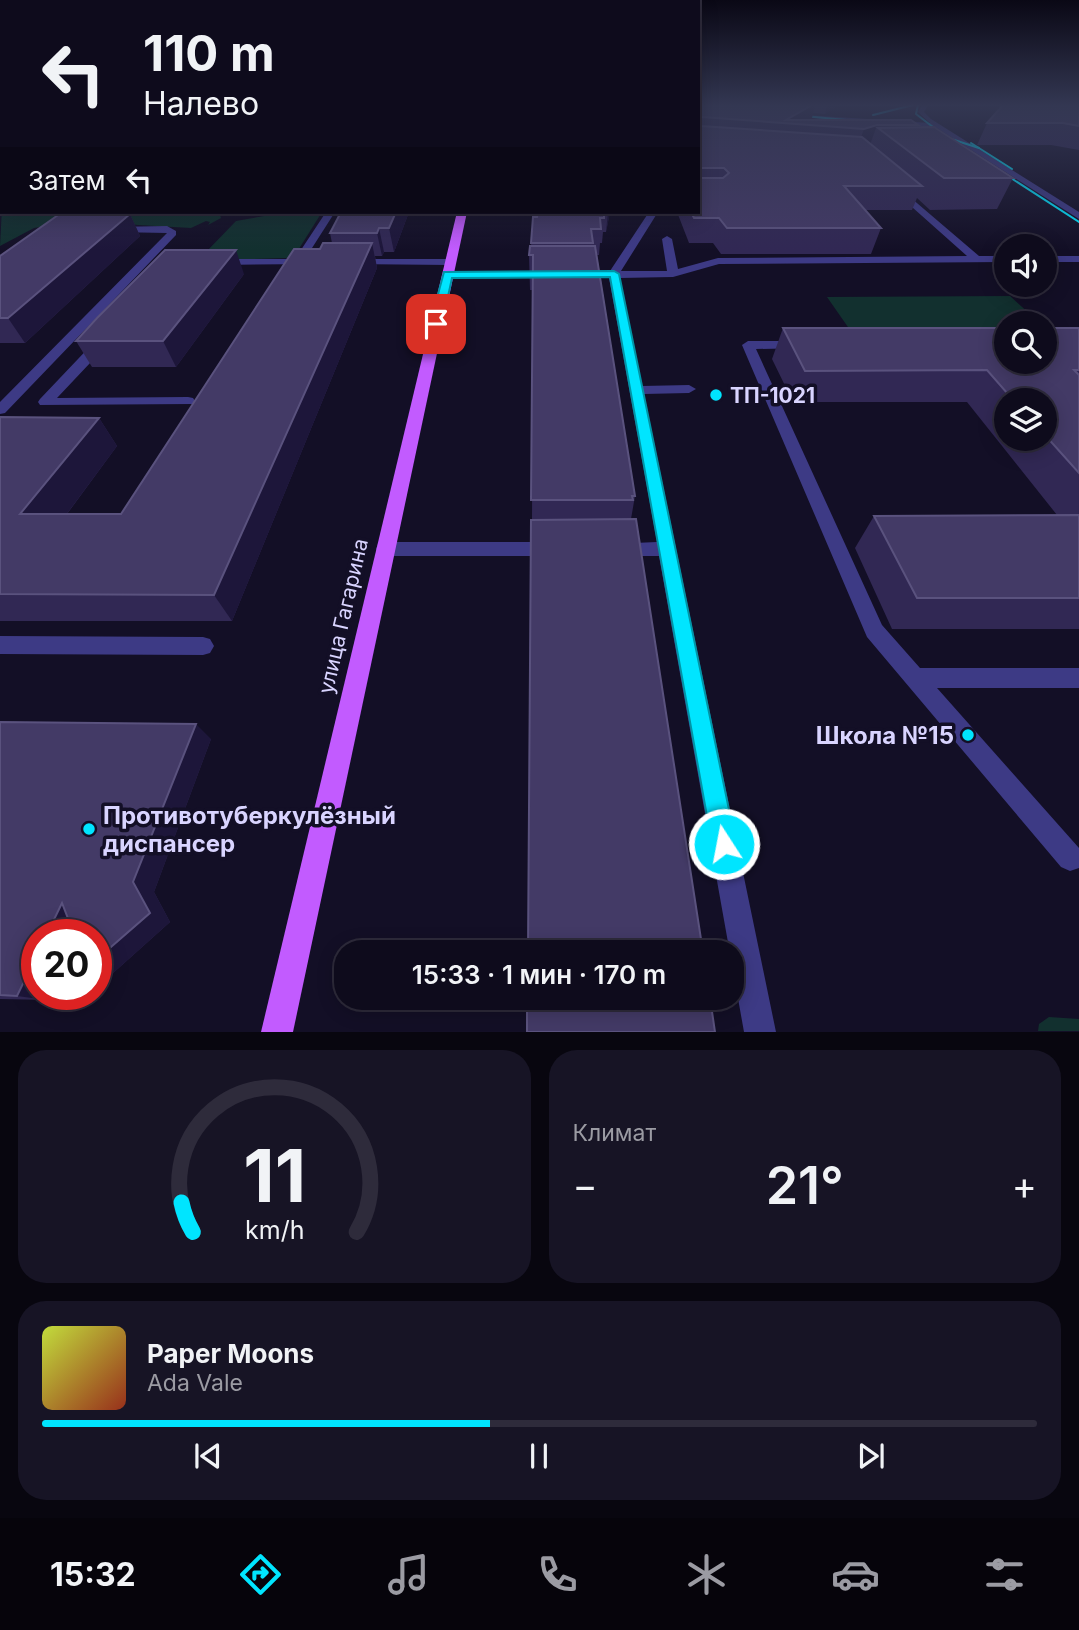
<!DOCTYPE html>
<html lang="ru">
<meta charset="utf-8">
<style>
body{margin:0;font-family:Inter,sans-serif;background:#171425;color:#f1f3f6;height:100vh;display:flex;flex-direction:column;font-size:26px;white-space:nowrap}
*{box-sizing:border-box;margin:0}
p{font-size:23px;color:#9b9ba3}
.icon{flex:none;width:38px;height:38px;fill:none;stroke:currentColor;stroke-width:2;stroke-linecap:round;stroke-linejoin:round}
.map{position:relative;height:1032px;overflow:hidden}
.details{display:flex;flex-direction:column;gap:18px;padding:18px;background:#08060f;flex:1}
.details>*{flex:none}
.top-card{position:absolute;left:0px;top:0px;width:700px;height:214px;box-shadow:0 4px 18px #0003,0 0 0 2px #2e2b3b;background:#0e0b1c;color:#f1f3f6;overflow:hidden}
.buttons{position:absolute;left:994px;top:234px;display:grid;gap:14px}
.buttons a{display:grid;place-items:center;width:63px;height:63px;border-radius:50%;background:#0e0b1c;box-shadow:0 4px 18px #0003,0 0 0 2px #2e2b3b;font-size:35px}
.speed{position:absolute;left:21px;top:919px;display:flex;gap:14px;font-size:35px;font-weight:700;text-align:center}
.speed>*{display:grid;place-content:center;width:91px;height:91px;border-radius:50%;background:#0e0b1c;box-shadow:0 4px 18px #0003,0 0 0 2px #2e2b3b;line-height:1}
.speed .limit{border:10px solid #d22;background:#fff;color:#111}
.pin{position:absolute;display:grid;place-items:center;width:60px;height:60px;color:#fff;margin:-30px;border-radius:14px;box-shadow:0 4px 10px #0006}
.me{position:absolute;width:77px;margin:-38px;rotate:349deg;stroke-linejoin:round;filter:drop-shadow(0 0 5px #0008)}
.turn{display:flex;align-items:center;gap:24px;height:147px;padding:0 28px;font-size:32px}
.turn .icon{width:91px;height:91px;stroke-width:2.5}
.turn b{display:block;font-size:49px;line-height:60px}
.then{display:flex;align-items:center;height:66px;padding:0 28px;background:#0003;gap:14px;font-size:26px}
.big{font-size:52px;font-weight:600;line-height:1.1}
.details .widget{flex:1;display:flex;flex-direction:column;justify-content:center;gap:10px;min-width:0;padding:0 24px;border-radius:28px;background:#171425}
.details .dial{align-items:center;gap:0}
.dial svg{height:182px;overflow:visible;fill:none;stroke:#2e2b3b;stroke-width:7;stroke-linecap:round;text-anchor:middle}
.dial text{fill:#f1f3f6;stroke:none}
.song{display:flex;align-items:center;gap:21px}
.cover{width:84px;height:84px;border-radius:10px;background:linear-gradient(135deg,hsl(70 70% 55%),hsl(10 70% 35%))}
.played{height:7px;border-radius:4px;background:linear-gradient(90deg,#00e5ff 45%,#2e2b3b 45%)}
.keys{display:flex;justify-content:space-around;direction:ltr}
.heat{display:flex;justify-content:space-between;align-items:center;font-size:38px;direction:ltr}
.details .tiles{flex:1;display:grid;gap:18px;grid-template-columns:1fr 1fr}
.widget:last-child{grid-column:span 2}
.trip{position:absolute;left:334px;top:940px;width:410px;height:70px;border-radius:28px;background:#0e0b1c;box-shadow:0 4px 18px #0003,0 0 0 2px #2e2b3b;font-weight:600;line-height:70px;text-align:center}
.tabs{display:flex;height:112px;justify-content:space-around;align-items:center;background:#06040b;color:#9b9ba3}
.tabs .icon{width:49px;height:49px}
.tabs .selected{color:#00e5ff}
.tabs b{font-size:32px;color:#f1f3f6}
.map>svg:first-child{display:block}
.green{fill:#12302f}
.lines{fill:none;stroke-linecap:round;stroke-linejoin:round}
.minor{fill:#3d3a85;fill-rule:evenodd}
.major{fill:#c25bff;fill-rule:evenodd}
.tram{stroke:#00e5ff;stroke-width:2}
.wall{fill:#312854;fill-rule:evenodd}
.shaded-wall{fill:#1d163a}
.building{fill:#433a66;stroke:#5a527e;stroke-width:2;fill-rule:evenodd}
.route{fill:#00e5ff;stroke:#0095a6;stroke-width:2}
.poi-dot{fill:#00e5ff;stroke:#130f26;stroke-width:2.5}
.labels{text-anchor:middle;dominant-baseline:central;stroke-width:7;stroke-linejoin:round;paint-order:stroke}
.poi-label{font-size:21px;font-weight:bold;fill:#d9d4ff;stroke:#130f26;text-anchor:start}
.street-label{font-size:21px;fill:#d9d4ff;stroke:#130f26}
.near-poi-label{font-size:24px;font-weight:bold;fill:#d9d4ff;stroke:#130f26;text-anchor:end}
</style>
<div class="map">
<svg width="1079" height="1032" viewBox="0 0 1079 1032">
<rect width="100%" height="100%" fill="#130f26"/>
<!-- green -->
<g class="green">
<path d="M2,207V212H108L98,217L34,228L0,246Z"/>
<path d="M130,212H219L221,218L208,225L210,222L206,221L191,228L138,225L129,224L124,215Z"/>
<path d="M287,212H322L297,252L290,258L215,260L206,252L236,221Z"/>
<path d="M1010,296L1041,324H1006V340H857L827,297Z"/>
<path d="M1049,1017L1079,1019V1031H1038L1039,1024Z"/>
</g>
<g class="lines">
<!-- minor -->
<g class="minor">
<path d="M922,105H928L924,112L931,119L1079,212V219L937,128L786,116L789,114L930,123L918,112Z"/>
<rect x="0" y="107" width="2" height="4"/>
<path d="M0,141H2L0,146Z"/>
<rect x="0" y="166" width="2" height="4"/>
<path d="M897,186L979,256H1006V262L719,264L673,277L620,278L642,386L689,385L696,389L689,393L644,394L776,1032H744L659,556H618L611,554L609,549L611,544L657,542L609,278H447L442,275L447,272L610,271L649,212H658L621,271H667L662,239L667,236L672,239L678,269L718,258L967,256L894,191Z"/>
<path d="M2,200V206L0,207V201Z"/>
<path d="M326,212H335L305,259L311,260V264L218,265L213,262L218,259H295Z"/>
<path d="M167,226L176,231V235L5,413L0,414V402L167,233L114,232L109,229L111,227Z"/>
<rect x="1045" y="256" width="34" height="6"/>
<path d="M352,259H450L455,262L450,265L348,264L347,262Z"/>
<path d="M102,338L107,339V345L57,398L188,397L193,398L195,401L193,404L40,405L38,402L40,399L97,339Z"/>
<path d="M800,341L806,345L805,348L756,349L882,625L920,668H1079V688H937L1079,848V868L1070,871L1061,867L867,637L742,345L748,341Z"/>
<path d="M385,542H555L562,544L564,549L562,554L555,556H385L378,554L376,549L378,544Z"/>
<path d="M0,636L203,637L210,639L214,646L210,653L203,655L0,654Z"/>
</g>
<!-- major -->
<path class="major" d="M457,212H467L293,1032H261Z"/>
<!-- tram -->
<g class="tram">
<path d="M918,105L916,114L933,127"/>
<path d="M793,115L911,126L979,148"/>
<path d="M873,115L913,105"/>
<path d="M971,143L1012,169"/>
<path d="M997,169L1079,222"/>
</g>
</g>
<!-- wall -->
<g class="wall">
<path d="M698,105H838L825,114L813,113L811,120L918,125L917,127L1013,178L997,209L930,210L917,198L912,210H865L881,228L871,254H721L713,243H689L677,212H698Z"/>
<path d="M1079,105V150L1051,145H977L987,123Z"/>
<path d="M341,212H409L394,252H384L382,256H375L377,268L232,621H0V417L99,418L117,446L67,514H121L320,249L332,243L330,233Z"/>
<path d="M538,212H610L606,232H603L602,243H600L599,255H597L635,496L631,519L532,520L533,290H530L529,255L531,246L533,217H537Z"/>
<path d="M130,214L140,236L25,343H0V256Z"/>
<path d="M244,274L176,367H92L76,341Z"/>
<path d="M783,328H1079V629H892L855,548L874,516L1057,515L967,402H793L772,359ZM1006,401H1045V439H1006Z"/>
<path d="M0,722L211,739L154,892L170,922L112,974L96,934H37V994H50L47,1000L0,999Z"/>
</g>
<!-- shaded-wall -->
<g class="shaded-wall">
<path d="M812,105H815L811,122L786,120Z"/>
<path d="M827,105H838L825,114Z"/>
<path d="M877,125L870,145L857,149L864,129Z"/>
<path d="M396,212H409L394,252L389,228Z"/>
<path d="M608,212H610L606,232Z"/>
<path d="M130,214L140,236L25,343L8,318Z"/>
<path d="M379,228L384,252L382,256L377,233Z"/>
<path d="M372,243L377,268L232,621L214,595Z"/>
<path d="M236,250L244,274L176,367L163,341Z"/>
<path d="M99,418L117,446L46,542L20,514Z"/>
<path d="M196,724L211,739L154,892L170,922L112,974L96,970V960L133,882Z"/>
<path d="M62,903L77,934H47Z"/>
<path d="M37,955V994H50L47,1000L17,996Z"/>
</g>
<!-- building -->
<g class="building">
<path d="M698,105H812L786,120H911L918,125H877L864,129L702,117L699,120L701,126L862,137L922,186H844L881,228H727L719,218H694L691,212H698ZM700,168H724L729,173L723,178H700Z"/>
<path d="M1003,105H1079V126L1063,123H987Z"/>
<path d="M934,127L1013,178H944L878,128Z"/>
<path d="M341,212H396L389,228H379L377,233H330Z"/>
<path d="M538,212H604V218H600L601,229H591L593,243H531L533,217H537Z"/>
<path d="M61,213L130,214L8,318H0V256Z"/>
<path d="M323,243H372L214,595L0,594V417L99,418L20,514H121L294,249H320Z"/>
<path d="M530,246H595L635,496H632L633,500H531L533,255H529Z"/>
<path d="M165,250H236L163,341H76L97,318Z"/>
<path d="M783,328H1006V362H1045V328H1079V370H1074L1079,375V473L1045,435V401H1014L987,370L805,371Z"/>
<path d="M1079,515V598H917L874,516Z"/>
<path d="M636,519L703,952H528L531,520Z"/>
<path d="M0,722L196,724L133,882L150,913L96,960V934H74L62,903L47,934H37V955L17,996L0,995Z"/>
<path d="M527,998H710L715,1032H527Z"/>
</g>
<!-- sky -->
<linearGradient id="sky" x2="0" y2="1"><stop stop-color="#0a0815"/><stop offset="0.42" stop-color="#333752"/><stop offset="1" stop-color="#333752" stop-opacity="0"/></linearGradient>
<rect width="1079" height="250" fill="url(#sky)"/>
<!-- route -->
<path class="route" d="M614,271L619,274L736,844L732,852L724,856L715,852L712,844L610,277L452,278L442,324L436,328L430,324L444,272Z"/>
<!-- markers -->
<g class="poi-dot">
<circle cx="716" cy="395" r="7"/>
<circle cx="968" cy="735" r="7"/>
<circle cx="89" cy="829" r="7"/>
</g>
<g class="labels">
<!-- poi labels -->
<g class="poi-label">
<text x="730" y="395">ТП-1021</text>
</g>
<!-- street labels -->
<g class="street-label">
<text transform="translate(343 616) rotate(-77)">улица Гагарина</text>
</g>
<!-- near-poi labels -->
<g class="near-poi-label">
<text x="954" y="735">Школа №15</text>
<text x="103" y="815" text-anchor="start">Противотуберкулёзный<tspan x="103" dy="28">диспансер</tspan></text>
</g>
</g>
</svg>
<div class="buttons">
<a><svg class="icon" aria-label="sound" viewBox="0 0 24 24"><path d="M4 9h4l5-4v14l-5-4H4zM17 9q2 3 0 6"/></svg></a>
<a><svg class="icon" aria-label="search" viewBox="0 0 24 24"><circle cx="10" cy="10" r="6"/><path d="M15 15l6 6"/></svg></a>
<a><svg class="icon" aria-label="layers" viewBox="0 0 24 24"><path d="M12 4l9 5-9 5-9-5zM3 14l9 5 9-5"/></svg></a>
</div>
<div class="speed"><div class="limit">20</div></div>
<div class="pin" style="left:436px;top:324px;background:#d93025"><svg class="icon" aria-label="arrive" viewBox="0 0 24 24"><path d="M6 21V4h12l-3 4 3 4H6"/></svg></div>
<svg class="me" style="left:724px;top:844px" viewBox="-20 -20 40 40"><circle r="17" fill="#00e5ff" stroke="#fff" stroke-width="3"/><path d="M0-11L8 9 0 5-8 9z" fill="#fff"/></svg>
<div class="trip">15:33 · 1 мин · 170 m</div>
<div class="top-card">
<div class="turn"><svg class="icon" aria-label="left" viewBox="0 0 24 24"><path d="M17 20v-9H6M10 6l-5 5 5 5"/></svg><div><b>110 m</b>Налево</div></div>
<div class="then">Затем<svg class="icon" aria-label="left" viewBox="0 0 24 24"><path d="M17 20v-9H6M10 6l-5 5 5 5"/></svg></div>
</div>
</div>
<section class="details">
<div class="tiles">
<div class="widget dial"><svg viewBox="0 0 100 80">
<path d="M14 69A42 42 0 1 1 86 69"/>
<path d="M14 69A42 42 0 0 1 9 56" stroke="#00e5ff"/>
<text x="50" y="56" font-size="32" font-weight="700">11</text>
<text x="50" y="72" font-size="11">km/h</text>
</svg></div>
<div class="widget"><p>Климат</p>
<div class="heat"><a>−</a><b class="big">21°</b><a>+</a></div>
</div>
<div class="widget">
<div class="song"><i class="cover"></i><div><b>Paper Moons</b><p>Ada Vale</p></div></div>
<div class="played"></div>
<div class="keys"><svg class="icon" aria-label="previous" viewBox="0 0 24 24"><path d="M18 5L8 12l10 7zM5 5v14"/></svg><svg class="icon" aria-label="pause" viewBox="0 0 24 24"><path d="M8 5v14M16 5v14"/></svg><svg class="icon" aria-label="next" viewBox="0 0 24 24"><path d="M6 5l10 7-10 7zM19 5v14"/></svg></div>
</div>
</div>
</section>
<nav class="tabs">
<b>15:32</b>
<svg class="icon selected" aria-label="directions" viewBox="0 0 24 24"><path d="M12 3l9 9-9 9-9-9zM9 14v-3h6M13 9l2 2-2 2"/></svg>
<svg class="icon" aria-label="music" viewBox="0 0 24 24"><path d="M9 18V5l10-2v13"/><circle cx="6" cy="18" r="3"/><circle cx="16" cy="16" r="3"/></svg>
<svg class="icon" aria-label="phone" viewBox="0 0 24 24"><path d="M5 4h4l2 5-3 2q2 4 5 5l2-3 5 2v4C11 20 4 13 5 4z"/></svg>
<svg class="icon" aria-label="climate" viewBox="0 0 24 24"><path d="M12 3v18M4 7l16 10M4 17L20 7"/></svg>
<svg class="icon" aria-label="car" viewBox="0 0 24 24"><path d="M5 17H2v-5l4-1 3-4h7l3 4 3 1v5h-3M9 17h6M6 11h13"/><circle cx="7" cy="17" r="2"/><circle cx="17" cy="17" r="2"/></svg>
<svg class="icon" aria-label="filters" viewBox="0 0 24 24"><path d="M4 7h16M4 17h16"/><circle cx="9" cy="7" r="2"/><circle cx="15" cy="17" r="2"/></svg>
</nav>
